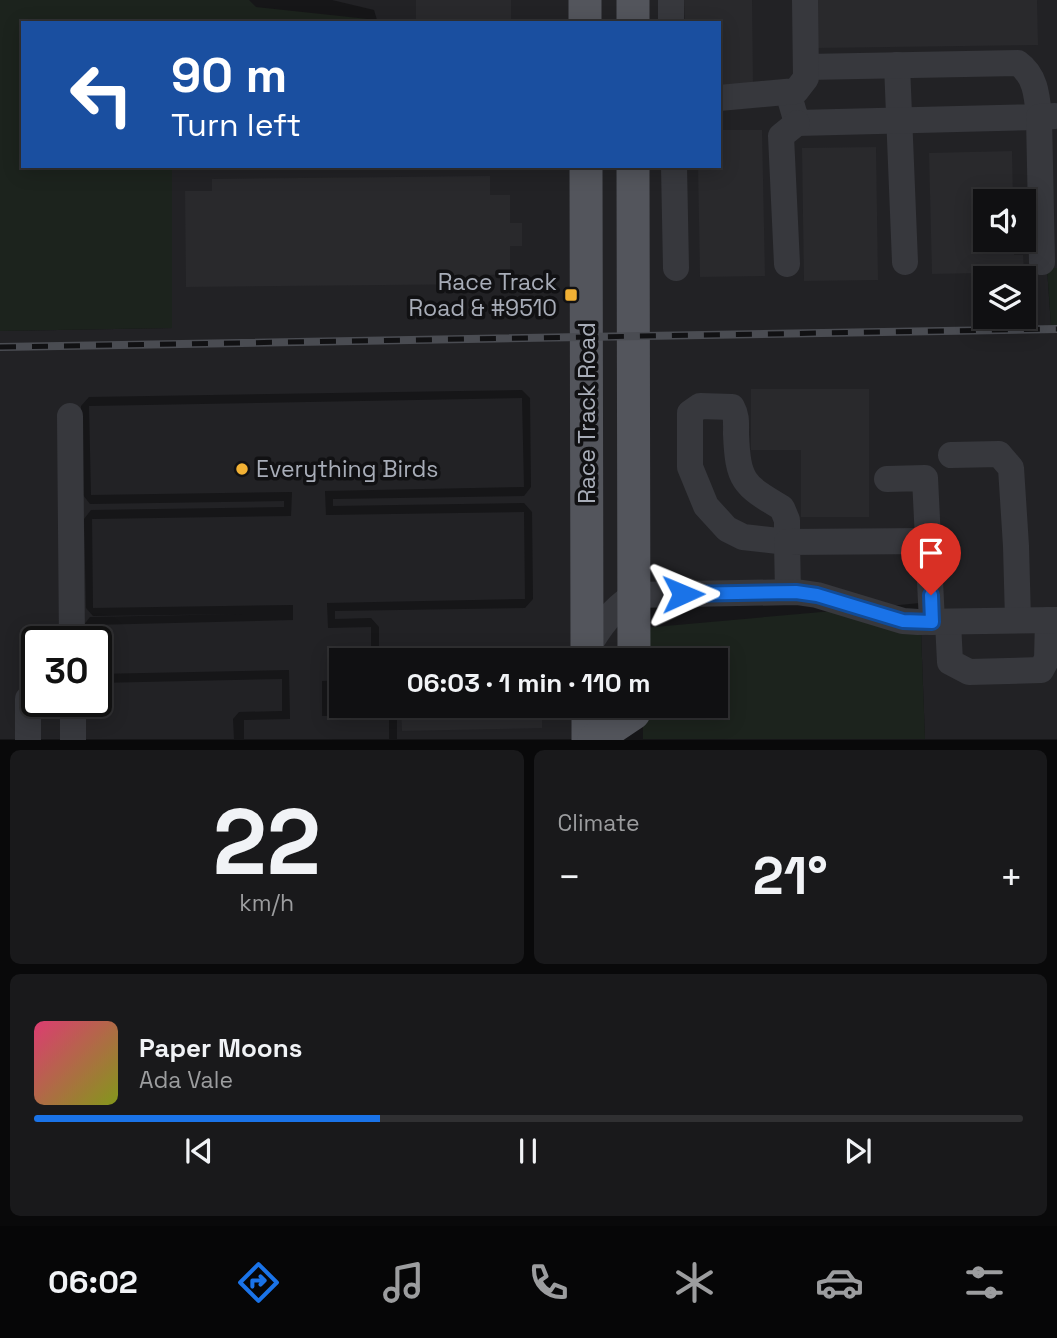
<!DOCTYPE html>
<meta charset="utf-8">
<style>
body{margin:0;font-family:"Space Grotesk",sans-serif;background:#19191b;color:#f1f3f6;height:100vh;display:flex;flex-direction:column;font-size:26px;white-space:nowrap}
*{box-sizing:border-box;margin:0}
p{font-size:23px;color:#9c9d9f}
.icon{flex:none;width:38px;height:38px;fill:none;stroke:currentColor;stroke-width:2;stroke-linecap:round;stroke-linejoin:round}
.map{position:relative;height:740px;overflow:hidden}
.sheet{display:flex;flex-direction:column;gap:10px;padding:10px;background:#09090a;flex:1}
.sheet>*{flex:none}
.banner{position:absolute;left:21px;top:21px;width:700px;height:147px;border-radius:0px;box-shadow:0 4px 18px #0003,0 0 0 2px #303032;background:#1a4fa0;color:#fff;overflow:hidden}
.buttons{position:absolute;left:973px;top:189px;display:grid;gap:14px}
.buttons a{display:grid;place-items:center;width:63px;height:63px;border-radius:0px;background:#101012;box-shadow:0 4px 18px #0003,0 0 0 2px #303032;font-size:35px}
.speed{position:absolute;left:21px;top:626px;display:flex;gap:14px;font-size:35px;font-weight:700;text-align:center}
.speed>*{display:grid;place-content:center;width:91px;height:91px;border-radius:50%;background:#101012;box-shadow:0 4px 18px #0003,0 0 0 2px #303032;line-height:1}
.speed .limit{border:4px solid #111;border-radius:10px;background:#fff;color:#111}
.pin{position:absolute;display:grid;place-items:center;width:60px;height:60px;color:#fff;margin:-72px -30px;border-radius:50% 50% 50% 0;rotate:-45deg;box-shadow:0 0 7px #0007}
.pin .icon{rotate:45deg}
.me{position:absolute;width:77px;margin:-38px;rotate:89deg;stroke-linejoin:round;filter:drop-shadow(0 0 5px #0008)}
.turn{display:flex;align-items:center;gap:24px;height:147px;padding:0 35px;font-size:32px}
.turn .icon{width:91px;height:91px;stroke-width:2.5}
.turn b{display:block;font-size:49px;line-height:60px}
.big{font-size:52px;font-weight:800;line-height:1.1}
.sheet .card{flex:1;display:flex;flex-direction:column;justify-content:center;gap:10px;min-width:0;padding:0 24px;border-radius:10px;background:#19191b}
.sheet .dial{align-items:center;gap:0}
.dial b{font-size:91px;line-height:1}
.song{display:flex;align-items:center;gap:21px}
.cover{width:84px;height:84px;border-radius:10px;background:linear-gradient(135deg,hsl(340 70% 55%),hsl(70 70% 35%))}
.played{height:7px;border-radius:4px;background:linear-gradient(90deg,#1a73e8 35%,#303032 35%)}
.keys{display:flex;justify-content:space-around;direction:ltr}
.heat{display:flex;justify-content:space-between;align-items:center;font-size:38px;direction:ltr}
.sheet .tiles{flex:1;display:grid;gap:10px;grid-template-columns:1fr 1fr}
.card:last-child{grid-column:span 2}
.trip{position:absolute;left:329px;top:648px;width:399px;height:70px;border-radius:0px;background:#101012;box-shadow:0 4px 18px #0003,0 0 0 2px #303032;font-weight:800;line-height:70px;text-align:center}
.menu{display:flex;height:112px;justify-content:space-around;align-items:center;background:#060607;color:#9c9d9f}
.menu .icon{width:49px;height:49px}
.menu .active{color:#1a73e8}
.menu b{font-size:32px;color:#f1f3f6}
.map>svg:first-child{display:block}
.built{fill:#222225;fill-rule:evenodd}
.green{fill:#1c231d}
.building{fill:#29292c}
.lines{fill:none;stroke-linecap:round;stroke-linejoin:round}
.minor{stroke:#37383d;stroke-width:26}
.major{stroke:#53555c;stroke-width:33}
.rail-casing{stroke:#4a4c52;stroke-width:8}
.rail{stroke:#111113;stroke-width:5;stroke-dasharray:16;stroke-linecap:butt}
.route-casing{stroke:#114b97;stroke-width:18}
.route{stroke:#1a73e8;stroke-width:12}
.poi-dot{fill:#f2b134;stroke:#111113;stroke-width:2.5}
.labels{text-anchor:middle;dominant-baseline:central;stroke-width:7;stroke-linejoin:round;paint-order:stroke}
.poi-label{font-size:23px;fill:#a8adb8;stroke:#111113;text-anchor:end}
.street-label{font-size:23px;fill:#a8adb8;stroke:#111113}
</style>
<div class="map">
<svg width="1057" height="740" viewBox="0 0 1057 740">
<rect width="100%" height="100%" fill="#161618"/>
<!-- built -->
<g class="built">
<path d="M332,0H571V23H405L377,20L374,10Z"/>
<path d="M594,0H624V23H595Z"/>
<path d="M642,0H1057V268H1047L1051,325H1057V609L920,612V603L889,606L643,585L642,166H719V23H642ZM985,201H1024V240H985ZM985,278H1024V317H985Z"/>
<path d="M172,166H570L571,660H379V627L371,618L335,619V611L525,608L533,599L532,512L524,503L333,506V499L524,496L531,487L530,398L522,390L89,397L81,406L83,495L90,504L284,501V507L91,510L84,519L86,608L93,616L243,614L90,617L83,626V642H37V702H96V683L282,679V711L239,712L233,719L234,739H0V331L172,328Z"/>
<path d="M595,166H624L625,589L596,615Z"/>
<path d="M522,398L524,487L325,491L326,515L524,512L525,599L327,603L328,628L371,627V660H341V680L322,681V716H345V707H370V719H389V739H244V720L290,719L289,670L96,674V642H91V625L293,620V605L93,608L92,519L291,516L292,492L91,495L89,406Z"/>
<path d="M625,613V660H596L609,630Z"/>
<path d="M1057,630V739H925L921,632Z"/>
<path d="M376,705H572V739H397V719L389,710H377Z"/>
</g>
<!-- green -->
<g class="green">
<path d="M0,0H249L256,7L405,23H23V166H172V328L0,331Z"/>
<path d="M1047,268H1057V325H1051Z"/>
<path d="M833,611L921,632L925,739H643V705H716V660H643V628Z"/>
</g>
<!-- building -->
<g class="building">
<rect x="416" y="0" width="95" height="23"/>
<path d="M684,0H752L753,85H719V23H685Z"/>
<path d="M816,0H1037L1038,45L817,48Z"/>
<path d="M719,130H762L765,276L700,277L698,166H719Z"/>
<path d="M876,147L878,280L804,281L802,148Z"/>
<path d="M1012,151L1013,201H985V240H1014V255H1023L1024,272L932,274L929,153Z"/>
<path d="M490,176V195H510V223H522V246H510V274L490,275V284L186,287L185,191H212V179Z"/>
<path d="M751,389H869V517H801V450H751Z"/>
<path d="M401,705H542V728L402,731Z"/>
</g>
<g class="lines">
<!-- minor -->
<g class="minor">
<path d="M671,0V23"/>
<path d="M897,65L905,262"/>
<path d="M788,92L797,123L1039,117C1037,96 1036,76 1018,63L806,67"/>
<path d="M719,98L796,91L806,78L805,0"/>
<path d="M674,166L676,268"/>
<path d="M1042,262L1039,117L1055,116"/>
<path d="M787,264L781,136L797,123"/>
<path d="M700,406L732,407C737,416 736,423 736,434C738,481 743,485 782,508L787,520V542L743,537L727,529L706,506L690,467V413Z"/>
<path d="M70,416L72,642"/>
<path d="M951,455L999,454L1011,468L1016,546L1018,620"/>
<path d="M887,479L925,478L932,622"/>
<path d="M788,592L787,542L928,541"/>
<path d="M948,622L950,662L969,672L1041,670L1047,659L1048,620"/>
<path d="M587,649C600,626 612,610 634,595L796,592L817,595L903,621L918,622L1057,620"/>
<path d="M28,699V740"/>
<path d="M73,702V740"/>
</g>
<!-- major -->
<g class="major">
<path d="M585,0V23"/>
<path d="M633,23V0"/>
<path d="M586,166L587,660"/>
<path d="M633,166L634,660"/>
<path d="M588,705V740"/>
<path d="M594,740L634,713"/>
</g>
<defs>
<path id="rail" d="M0,347L1057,329"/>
</defs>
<!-- rail casing -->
<use href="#rail" class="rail-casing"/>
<!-- rail -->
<use href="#rail" class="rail"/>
</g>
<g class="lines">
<defs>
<path id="route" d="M683,594L796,592L817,595L903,621L932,622L931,595"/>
</defs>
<!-- route casing -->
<use href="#route" class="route-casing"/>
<!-- route -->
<use href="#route" class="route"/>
</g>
<!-- markers -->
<g class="poi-dot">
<rect x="564" y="288" width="14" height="14" rx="3.5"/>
<circle cx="242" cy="469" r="7"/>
</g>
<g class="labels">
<!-- poi labels -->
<g class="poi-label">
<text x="557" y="282">Race Track<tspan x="557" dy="26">Road &amp; #9510</tspan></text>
<text x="256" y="469" text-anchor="start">Everything Birds</text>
</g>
<!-- street labels -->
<g class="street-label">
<text transform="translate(587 413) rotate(-90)">Race Track Road</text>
</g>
</g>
</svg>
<div class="buttons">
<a><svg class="icon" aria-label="sound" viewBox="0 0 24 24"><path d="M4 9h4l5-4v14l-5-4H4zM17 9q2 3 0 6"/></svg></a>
<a><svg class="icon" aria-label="layers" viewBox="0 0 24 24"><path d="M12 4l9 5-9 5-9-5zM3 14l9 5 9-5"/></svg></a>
</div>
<div class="speed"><div class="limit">30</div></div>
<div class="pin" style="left:931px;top:595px;background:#d93025"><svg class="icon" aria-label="arrive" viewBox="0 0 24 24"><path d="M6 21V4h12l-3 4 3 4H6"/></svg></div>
<svg class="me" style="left:683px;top:594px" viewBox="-20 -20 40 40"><path d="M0-17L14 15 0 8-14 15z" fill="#1a73e8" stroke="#fff" stroke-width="4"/></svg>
<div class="trip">06:03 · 1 min · 110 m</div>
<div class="banner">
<div class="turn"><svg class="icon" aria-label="left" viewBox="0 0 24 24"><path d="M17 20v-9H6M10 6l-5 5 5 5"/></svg><div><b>90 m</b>Turn left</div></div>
</div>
</div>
<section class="sheet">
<div class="tiles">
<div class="card dial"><b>22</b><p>km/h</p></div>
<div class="card"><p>Climate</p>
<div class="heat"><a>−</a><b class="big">21°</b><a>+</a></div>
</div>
<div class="card">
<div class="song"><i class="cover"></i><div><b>Paper Moons</b><p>Ada Vale</p></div></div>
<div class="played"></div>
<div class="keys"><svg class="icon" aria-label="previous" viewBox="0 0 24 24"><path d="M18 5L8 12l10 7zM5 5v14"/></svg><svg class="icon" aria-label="pause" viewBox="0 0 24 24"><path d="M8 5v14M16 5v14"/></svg><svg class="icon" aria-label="next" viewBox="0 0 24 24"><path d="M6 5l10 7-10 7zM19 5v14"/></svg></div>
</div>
</div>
</section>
<nav class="menu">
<b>06:02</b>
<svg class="icon active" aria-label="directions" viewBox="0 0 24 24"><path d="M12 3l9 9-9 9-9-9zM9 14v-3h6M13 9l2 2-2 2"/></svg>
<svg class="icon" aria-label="music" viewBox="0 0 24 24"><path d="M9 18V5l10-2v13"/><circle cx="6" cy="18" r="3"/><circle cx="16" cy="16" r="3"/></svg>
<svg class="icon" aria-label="phone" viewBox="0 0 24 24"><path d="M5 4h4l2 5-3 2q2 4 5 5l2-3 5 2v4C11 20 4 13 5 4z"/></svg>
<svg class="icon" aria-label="climate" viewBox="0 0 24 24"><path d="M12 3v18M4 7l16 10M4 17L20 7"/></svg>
<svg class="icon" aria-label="car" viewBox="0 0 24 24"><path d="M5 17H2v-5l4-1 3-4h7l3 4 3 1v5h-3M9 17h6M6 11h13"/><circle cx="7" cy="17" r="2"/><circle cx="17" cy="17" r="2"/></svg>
<svg class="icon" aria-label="filters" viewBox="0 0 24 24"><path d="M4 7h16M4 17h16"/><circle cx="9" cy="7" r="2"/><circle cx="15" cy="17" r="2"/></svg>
</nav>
